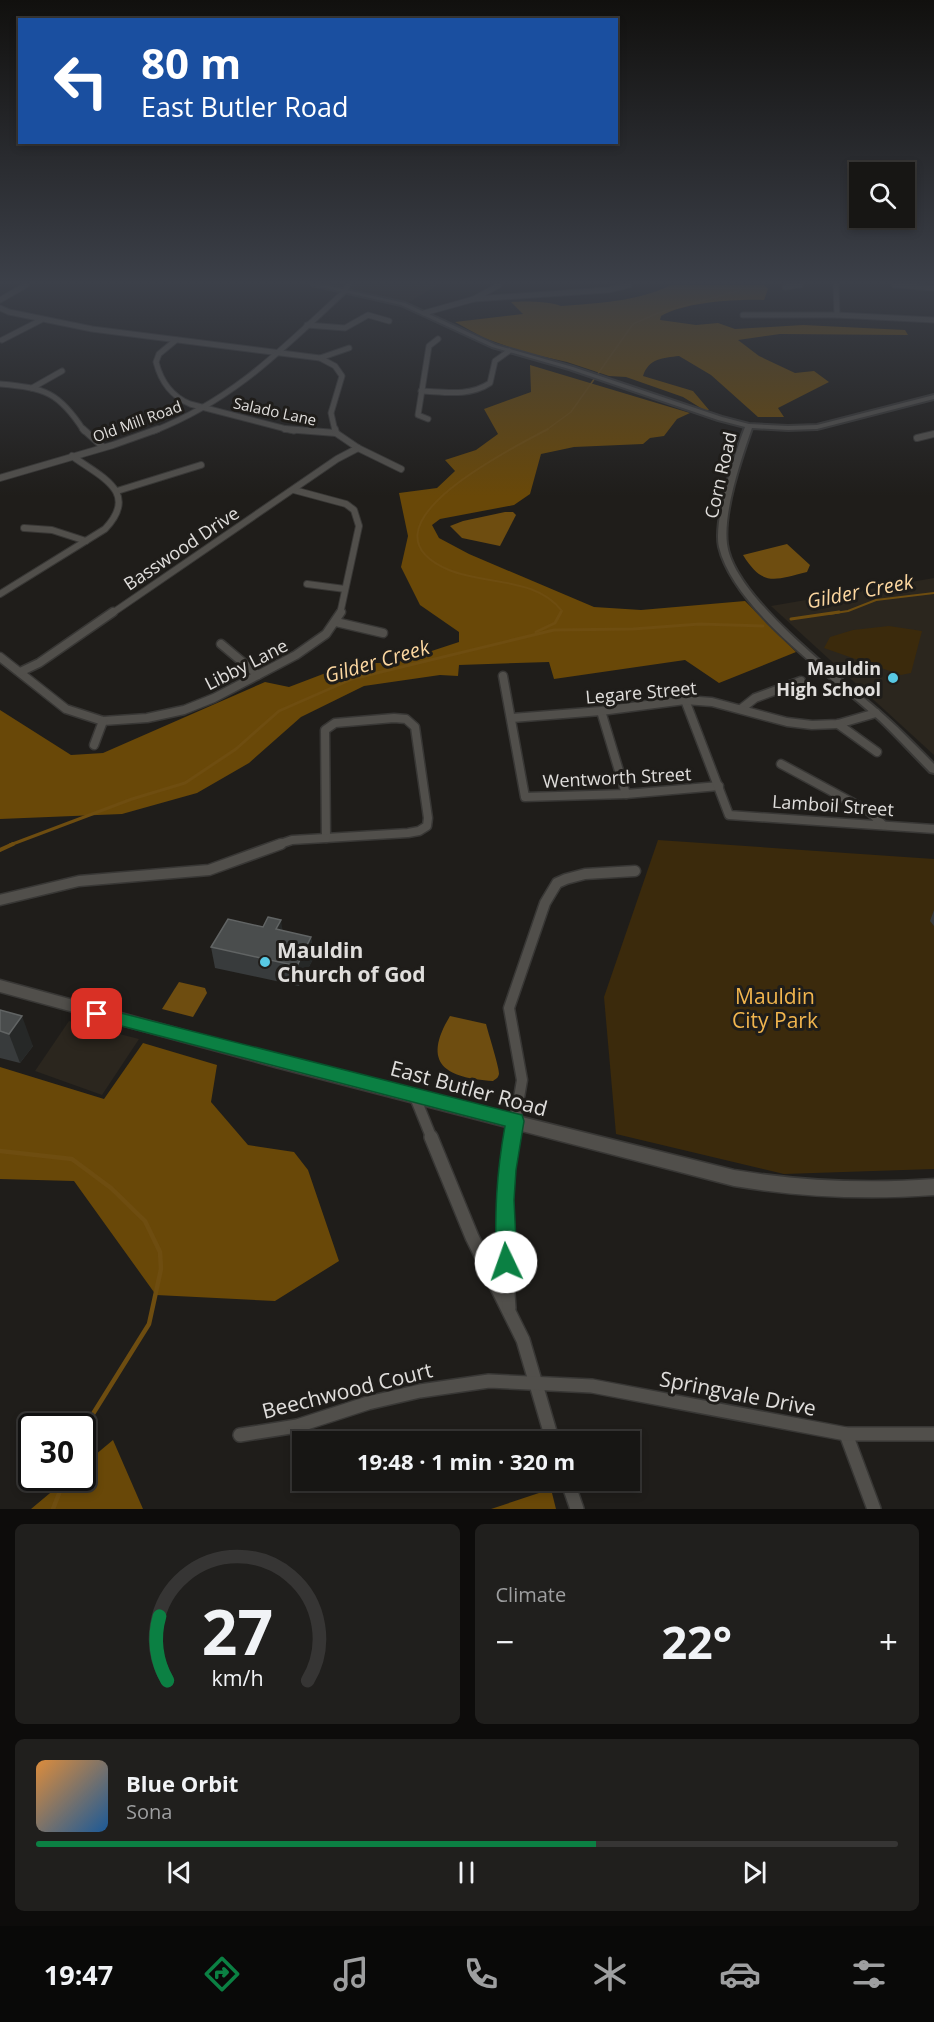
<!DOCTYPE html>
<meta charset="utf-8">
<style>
body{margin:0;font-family:"Open Sans",sans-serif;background:#201f1d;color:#f1f3f6;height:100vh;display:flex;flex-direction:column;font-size:22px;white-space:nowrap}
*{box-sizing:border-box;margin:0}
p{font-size:20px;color:#9e9fa0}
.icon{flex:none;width:33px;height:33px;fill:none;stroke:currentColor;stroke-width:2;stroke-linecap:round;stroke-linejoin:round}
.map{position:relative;height:1509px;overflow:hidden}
.sheet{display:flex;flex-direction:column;gap:15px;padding:15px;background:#0d0c0b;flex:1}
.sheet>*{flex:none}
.hud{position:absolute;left:18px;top:18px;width:600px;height:126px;border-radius:0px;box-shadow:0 3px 9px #0003,0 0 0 2px #363534;background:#1a4fa0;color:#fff;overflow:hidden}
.tools{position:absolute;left:849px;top:162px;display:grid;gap:12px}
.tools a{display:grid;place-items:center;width:66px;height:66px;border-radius:0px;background:#171614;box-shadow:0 3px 9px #0003,0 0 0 2px #363534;font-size:30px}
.speed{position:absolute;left:18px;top:1413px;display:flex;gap:12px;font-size:30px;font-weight:700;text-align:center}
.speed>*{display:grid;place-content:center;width:78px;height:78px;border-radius:50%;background:#171614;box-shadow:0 3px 9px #0003,0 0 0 2px #363534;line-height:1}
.speed .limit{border:3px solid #111;border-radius:9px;background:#fff;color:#111}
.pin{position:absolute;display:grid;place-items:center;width:51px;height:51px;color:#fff;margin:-26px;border-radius:12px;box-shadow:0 3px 9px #0006}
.me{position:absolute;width:66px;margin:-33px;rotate:357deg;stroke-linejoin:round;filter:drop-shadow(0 0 4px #0008)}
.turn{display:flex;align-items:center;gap:21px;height:126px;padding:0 24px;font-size:27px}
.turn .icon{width:78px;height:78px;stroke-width:2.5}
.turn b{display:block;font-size:42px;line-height:51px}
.big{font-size:45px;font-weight:700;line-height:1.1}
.sheet .widget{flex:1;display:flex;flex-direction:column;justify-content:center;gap:9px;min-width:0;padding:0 21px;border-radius:9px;background:#201f1d}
.sheet .dial{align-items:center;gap:0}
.dial svg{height:156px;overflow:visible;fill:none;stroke:#363534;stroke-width:7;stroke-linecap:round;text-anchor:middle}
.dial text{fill:#f1f3f6;stroke:none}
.song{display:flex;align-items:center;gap:18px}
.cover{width:72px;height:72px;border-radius:9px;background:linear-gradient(135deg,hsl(30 70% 55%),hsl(210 70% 35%))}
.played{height:6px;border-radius:3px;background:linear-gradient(90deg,#0b8043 65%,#363534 65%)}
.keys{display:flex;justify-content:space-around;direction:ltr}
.heat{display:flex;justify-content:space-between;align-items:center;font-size:33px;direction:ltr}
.sheet .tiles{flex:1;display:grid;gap:15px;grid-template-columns:1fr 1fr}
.widget:last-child{grid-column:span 2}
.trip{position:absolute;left:292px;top:1431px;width:348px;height:60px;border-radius:0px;background:#171614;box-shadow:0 3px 9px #0003,0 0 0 2px #363534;font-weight:700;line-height:60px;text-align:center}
.menu{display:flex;height:96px;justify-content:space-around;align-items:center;background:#090908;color:#9e9fa0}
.menu .icon{width:42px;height:42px}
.menu .on{color:#0b8043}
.menu b{font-size:27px;color:#f1f3f6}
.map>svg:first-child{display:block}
.built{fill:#2b261e}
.green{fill:#3b2a0c}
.forest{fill:#694808}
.water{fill:#6e4d10}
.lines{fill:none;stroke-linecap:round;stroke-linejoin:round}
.stream-far4{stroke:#6e4d10;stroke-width:1.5}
.stream-far3{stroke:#6e4d10;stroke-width:2}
.stream-far2{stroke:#6e4d10;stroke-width:3}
.stream-far1{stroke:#6e4d10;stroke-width:4}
.stream{stroke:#6e4d10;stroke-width:4.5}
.minor-far4-casing{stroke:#383735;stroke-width:7}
.minor-far3-casing{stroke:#383735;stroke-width:8}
.minor-far2-casing{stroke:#383735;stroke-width:11}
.minor-far1-casing{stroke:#383735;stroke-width:13}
.minor-casing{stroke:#383735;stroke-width:16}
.tertiary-casing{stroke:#383735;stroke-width:4}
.secondary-casing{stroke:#383735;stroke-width:3}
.minor-far4{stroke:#514f4b;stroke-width:5}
.minor-far3{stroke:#514f4b;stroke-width:6}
.minor-far2{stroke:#514f4b;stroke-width:8}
.minor-far1{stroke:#514f4b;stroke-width:10}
.minor{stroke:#514f4b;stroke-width:13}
.tertiary{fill:#514f4b;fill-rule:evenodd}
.secondary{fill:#514f4b;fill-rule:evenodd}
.wall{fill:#383b3c}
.shaded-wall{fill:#262827}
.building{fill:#4a4d4d;stroke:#616464;stroke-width:1.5}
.route{fill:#0b8043;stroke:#07532c;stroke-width:1.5}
.poi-dot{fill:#58c9e4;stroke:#1f1d1a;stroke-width:2}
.labels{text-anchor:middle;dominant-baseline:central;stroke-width:6;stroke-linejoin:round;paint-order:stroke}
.far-street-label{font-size:15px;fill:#e0dedc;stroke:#1f1d1a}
.street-label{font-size:18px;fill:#e0dedc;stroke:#1f1d1a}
.poi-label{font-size:18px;font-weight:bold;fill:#e0dedc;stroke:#1f1d1a;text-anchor:end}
.water-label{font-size:20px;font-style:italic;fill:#fcd7a0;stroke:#1f1d1a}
.near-poi-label{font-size:21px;font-weight:bold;fill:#e0dedc;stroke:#1f1d1a;text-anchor:start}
.near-park-label{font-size:21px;fill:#f1b54e;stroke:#1f1d1a}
.near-street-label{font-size:21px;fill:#e0dedc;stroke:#1f1d1a}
</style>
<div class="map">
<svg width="934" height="1509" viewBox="0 0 934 1509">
<rect width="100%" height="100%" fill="#1f1d1a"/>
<!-- built -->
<g class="built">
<path d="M311,285H437L408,303Z"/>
<path d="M934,578V755L771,606Z"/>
<path d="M69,1021L139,1039L102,1095L35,1071Z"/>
</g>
<!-- green -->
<g class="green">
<path d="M889,626L922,631L911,673L901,675L824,648L830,637L853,630Z"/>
<path d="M658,840L934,859V1169L784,1174L616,1134L604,997Z"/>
</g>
<!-- forest -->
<g class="forest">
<path d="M671,285H764L768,289L764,300C737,299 685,302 661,316L660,320L696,325L718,323L735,329L803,325L905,330L908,335L780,334L738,340L759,356L795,373L814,371L829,382L778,408L784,417H758L711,375L679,356C663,358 649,358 643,376L693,391L709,410H704L683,397L626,377L609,376L567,362L523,352L484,338L455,322L523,314L511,302C524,301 548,301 561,306C598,303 636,302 671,285Z"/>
<path d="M530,365L690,413L677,419L664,436L650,438L643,444L574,447L541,454L530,494L514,505L440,519L432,525L439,538L469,554L594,607L641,610L745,601L796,652L719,683L685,660L554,679L549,662L459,665L458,676L440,675L364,686L301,717L249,763L197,793L122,814L0,819V710L71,755L103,753L265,682L289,687L352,663H395L459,642V632L420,605L401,567L408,536L399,493L437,488L455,471L445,460L476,450L498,434L484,409L531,392Z"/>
<path d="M143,1043L217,1065L211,1102L248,1145L294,1152L308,1170L339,1261L275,1301L156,1295L74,1181L0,1179V1067L104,1099Z"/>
<path d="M113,1440L143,1509H31L68,1478H82L83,1465Z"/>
<path d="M551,1489L556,1509H491Z"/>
</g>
<!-- water -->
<g class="water">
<path d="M505,512H513L516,515L500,546L462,538L450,526L463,521Z"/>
<path d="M787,544L810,565L807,572C774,580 763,587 743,555Z"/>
<path d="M179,982L205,988L207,993L193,1017L162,1009Z"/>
<path d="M450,1016L486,1024C488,1032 500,1070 499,1074C498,1078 497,1078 493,1081C446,1078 421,1064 450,1016Z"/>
</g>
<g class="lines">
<!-- stream-far4 -->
<path class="stream-far4" d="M545,431L571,412L633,324L658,313L741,290L742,285"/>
<!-- stream-far3 -->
<g class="stream-far3">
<path d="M548,429C512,448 350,528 449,570C486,585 536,577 562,611L560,614"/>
<path d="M829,614L848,611L876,600L934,593"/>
</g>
<!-- stream-far2 -->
<g class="stream-far2">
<path d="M791,619L839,612"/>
<path d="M536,632L555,623L561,612"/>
<path d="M10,845L132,799L185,783L236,749L279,711L352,679L554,630L633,629L700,624L763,626"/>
</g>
<!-- stream-far1 -->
<path class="stream-far1" d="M0,850L13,844"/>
<!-- stream -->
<g class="stream">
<path d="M0,1151L72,1159L111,1188L145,1221L160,1252L161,1269L149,1324L91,1417L82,1436"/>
<path d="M53,1509L65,1478"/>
</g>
<defs>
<g id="minor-far4">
<path d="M836,285L837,315"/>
<path d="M895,285L934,288"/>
<path d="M785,287L800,285"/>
<path d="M474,299L608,290L629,285"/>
<path d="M0,300L26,285"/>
<path d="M0,308L9,312L92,329L320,358L335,366L342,376L331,413L335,431"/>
<path d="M424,313L474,299L499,285"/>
<path d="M743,315H837L934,320"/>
<path d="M307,325L345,328L368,315L389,321"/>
<path d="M2,340L41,320"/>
<path d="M176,340L159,354L156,362C161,382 171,396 190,404L294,431"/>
<path d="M320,358L349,348"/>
<path d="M0,384C45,388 59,392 84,431"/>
<path d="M32,388L62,371"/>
<path d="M421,391C445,392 469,397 490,383L495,361L509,351"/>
<path d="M428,419L418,415L429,346L438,339"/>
<path d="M154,431C235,399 282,349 345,291L348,285"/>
</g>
<g id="minor-far3">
<path d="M83,429L103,447"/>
<path d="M285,429L336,433"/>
<path d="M335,429L336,433L358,448L401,469"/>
<path d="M917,438L934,434"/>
<path d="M0,478L113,445L158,429"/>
<path d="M294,490L346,504L354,510L359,526L340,614"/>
<path d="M117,491L201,465"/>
<path d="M24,528L52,530L86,541"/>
<path d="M307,584L345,589"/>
<path d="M0,594L105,529C140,492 101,477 72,456"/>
<path d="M111,614L337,459L358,448"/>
</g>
<g id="minor-far2">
<path d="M336,622L383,633"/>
<path d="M221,644L258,675"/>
<path d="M0,657L66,709L103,721L147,718L184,710L214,698L296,655L326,634L341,612"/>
<path d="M20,672L39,663L113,612"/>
<path d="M503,676L525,797L626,794L719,786"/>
<path d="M685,700L729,815L934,829"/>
<path d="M741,709L755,698L801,681"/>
<path d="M601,711L626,794"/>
<path d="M394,718L406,719L415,727L428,818L427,826L419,831L408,833L326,838L325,730L335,723Z"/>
<path d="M512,718L601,711L685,700L712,702L787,722L812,725L838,724L876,713"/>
<path d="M838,724L877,752"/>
<path d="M94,745L103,721"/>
<path d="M781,764L870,812L883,825"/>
<path d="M277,845L292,840L326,838"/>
</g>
<g id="minor-far1">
<path d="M0,900L79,881L209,870L281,844"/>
<path d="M415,1097L432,1139"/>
<path d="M512,1139L522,1080L509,1008L545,903L557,883L566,879L585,874L635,871"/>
</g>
<g id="minor">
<path d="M431,1137L472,1237L523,1340L553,1442"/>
<path d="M509,1308C505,1250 500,1194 513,1137"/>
<path d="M846,1434L874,1509"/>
<path d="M240,1435L297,1426L368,1403L420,1391L489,1381L592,1386L846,1434H934"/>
<path d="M567,1480L577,1509"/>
</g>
<path id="tertiary" d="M312,285H324L405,303L496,345L573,367L722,417L749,424L788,426L817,425L934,395V399L817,429L788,430L752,428C741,459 723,512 727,544C734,599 844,679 885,716C902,731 918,748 934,764V773L930,772C913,755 897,737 879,720C832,677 734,610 719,547C713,521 735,453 745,427L718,420L569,369L492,347L401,305Z"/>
<path id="secondary" d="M0,980L275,1055L734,1170C801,1181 867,1184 934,1179V1195C867,1200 801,1197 734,1186L275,1067L0,992Z"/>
</defs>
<!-- minor-far4 casing -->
<use href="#minor-far4" class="minor-far4-casing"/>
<!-- minor-far3 casing -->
<use href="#minor-far3" class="minor-far3-casing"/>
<!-- minor-far2 casing -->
<use href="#minor-far2" class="minor-far2-casing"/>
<!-- minor-far1 casing -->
<use href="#minor-far1" class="minor-far1-casing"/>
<!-- minor casing -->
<use href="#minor" class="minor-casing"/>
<!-- tertiary casing -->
<use href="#tertiary" class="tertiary-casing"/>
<!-- secondary casing -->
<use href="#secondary" class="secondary-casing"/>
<!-- minor-far4 -->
<use href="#minor-far4" class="minor-far4"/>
<!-- minor-far3 -->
<use href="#minor-far3" class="minor-far3"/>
<!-- minor-far2 -->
<use href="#minor-far2" class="minor-far2"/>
<!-- minor-far1 -->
<use href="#minor-far1" class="minor-far1"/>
<!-- minor -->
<use href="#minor" class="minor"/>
<!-- tertiary -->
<use href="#tertiary" class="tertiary"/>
<!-- secondary -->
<use href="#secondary" class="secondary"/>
</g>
<!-- wall -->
<g class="wall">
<path d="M934,910V926L930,921Z"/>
<path d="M282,931L311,937L314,957L299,986L215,968L211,947Z"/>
<path d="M0,1010L33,1046L20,1063L0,1058Z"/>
</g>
<!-- shaded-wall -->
<g class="shaded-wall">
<path d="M281,920L284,940L276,929Z"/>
<path d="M311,937L314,957L299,986L297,966Z"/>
<path d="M22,1016L33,1046L20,1063L9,1034Z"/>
</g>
<!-- building -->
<g class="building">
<path d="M268,917L281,920L276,929L311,937L297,966L211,947L228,919L263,927Z"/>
<path d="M0,1010L22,1016L9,1034L0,1031Z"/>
</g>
<!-- sky -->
<linearGradient id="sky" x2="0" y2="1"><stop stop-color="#11100e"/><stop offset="0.57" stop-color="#3c4049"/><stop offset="1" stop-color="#3c4049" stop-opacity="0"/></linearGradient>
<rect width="934" height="496" fill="url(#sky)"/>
<!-- route -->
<path class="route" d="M97,1007L522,1115L524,1121L516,1170L514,1200L517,1262L514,1269L506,1271L499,1269L496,1262C495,1211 496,1176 505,1126L91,1018L89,1014L91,1009Z"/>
<!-- markers -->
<g class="poi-dot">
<circle cx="893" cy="678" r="6"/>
<circle cx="265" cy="962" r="6"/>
</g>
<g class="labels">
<!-- far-street labels -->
<g class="far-street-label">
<text transform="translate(275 411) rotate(12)">Salado Lane</text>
<text transform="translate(137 421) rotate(-20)">Old Mill Road</text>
</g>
<!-- street labels -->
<g class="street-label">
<text transform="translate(720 475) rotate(-77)">Corn Road</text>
<text transform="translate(181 548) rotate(-34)">Basswood Drive</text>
<text transform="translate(246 664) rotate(-27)">Libby Lane</text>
<text transform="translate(641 692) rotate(-5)">Legare Street</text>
<text transform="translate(617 777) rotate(-3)">Wentworth Street</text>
<text transform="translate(833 805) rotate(4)">Lamboil Street</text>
</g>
<!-- poi labels -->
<g class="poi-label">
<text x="881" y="668">Mauldin<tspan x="881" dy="21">High School</tspan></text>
</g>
<!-- water labels -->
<g class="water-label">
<text transform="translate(860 591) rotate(-11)">Gilder Creek</text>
<text transform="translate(377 661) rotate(-16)">Gilder Creek</text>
</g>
<!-- near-poi labels -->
<g class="near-poi-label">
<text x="277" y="950">Mauldin<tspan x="277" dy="24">Church of God</tspan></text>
</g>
<!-- near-park labels -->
<g class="near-park-label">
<text x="775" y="996">Mauldin<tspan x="775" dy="24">City Park</tspan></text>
</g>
<!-- near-street labels -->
<g class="near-street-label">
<text transform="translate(469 1088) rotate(15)">East Butler Road</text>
<text transform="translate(347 1390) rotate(-14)">Beechwood Court</text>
<text transform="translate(738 1393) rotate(11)">Springvale Drive</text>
</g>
</g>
</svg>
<div class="tools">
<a><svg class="icon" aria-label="search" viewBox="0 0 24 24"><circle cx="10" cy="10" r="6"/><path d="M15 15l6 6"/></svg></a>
</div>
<div class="speed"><div class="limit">30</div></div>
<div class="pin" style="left:97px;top:1014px;background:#d93025"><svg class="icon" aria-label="arrive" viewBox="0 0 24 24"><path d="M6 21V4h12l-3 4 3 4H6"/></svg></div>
<svg class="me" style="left:506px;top:1262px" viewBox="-20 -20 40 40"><circle r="19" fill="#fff"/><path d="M0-13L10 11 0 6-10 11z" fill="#0b8043"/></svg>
<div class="trip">19:48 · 1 min · 320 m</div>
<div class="hud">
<div class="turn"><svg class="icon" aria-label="left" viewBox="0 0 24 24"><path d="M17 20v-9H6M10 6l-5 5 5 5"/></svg><div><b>80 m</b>East Butler Road</div></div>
</div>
</div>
<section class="sheet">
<div class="tiles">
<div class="widget dial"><svg viewBox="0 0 100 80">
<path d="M14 69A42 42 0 1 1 86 69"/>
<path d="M14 69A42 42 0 0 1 10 36" stroke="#0b8043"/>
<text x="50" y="56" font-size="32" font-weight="700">27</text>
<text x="50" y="72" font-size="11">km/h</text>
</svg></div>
<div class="widget"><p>Climate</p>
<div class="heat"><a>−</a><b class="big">22°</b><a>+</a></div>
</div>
<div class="widget">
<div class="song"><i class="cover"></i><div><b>Blue Orbit</b><p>Sona</p></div></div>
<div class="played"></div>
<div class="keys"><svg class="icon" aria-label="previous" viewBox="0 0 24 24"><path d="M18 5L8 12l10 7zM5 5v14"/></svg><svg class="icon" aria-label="pause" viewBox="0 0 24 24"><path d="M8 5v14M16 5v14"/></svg><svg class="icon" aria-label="next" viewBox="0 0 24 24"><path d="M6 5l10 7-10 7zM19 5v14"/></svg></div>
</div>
</div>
</section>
<nav class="menu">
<b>19:47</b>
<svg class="icon on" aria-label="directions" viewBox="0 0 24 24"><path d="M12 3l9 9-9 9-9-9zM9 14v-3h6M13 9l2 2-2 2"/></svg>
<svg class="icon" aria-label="music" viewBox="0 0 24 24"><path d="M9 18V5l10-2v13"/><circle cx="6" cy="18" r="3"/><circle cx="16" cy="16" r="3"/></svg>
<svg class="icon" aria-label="phone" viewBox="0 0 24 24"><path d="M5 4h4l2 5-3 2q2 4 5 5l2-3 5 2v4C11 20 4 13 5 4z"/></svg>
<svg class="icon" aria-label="climate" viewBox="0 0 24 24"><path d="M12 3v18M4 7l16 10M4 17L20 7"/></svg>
<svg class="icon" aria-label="car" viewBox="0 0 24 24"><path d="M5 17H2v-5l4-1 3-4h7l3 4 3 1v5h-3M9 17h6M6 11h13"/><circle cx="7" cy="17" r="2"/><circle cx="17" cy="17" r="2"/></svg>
<svg class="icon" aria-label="filters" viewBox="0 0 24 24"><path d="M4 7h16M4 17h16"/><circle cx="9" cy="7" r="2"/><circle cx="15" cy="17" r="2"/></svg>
</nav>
